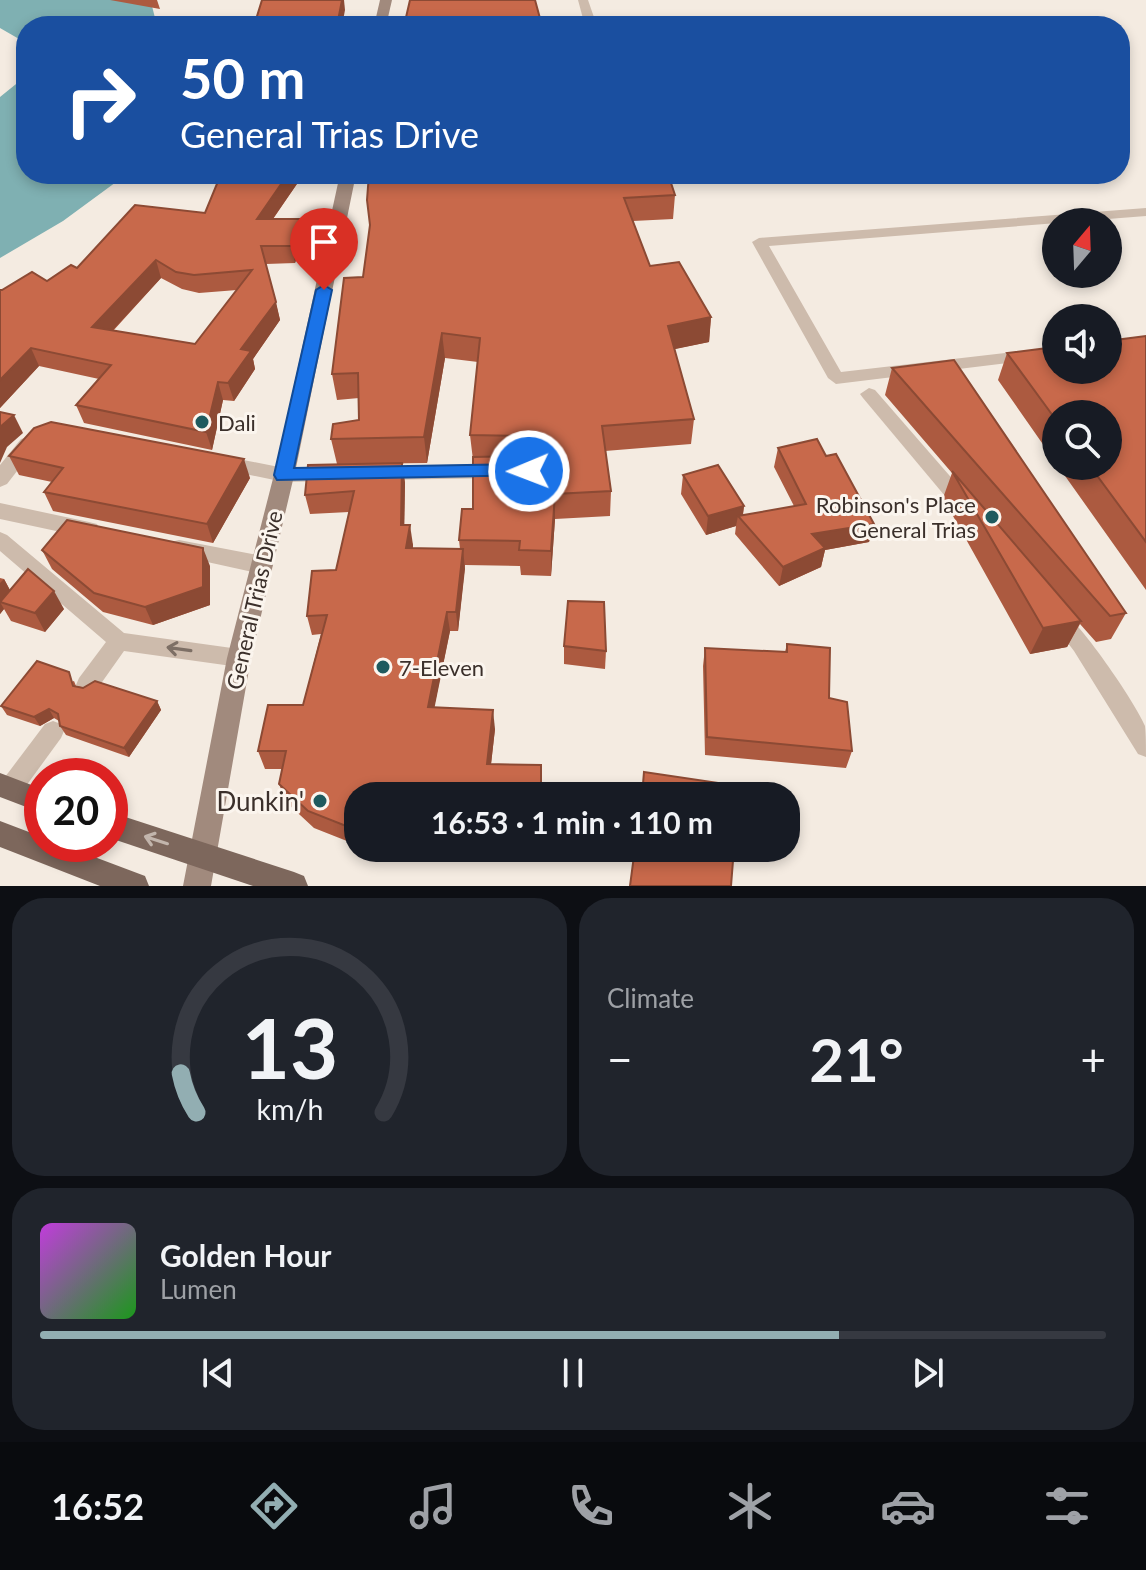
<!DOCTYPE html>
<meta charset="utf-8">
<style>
body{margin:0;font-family:Lato,sans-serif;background:#20242c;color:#f1f3f6;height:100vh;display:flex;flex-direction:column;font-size:30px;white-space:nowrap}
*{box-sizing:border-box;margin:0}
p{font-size:26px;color:#9ea1a6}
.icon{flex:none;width:44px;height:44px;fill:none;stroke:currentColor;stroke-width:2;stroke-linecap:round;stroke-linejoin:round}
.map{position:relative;height:886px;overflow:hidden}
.panel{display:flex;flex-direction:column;gap:12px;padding:12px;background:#0d0f14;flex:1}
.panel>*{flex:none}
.banner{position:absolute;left:16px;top:16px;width:1114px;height:168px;border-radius:32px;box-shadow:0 4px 12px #0003;background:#1a4fa0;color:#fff;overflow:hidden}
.needle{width:52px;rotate:19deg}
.controls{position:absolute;left:1042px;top:208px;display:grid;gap:16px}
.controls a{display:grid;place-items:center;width:80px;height:80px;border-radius:50%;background:#171b24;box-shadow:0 4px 12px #0003;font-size:40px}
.speed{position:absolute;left:24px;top:758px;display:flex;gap:16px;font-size:40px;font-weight:700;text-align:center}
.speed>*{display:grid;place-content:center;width:104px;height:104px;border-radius:50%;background:#171b24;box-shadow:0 4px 12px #0003;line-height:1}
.speed .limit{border:12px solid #d22;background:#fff;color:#111}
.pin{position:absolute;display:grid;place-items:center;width:68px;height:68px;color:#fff;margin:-82px -34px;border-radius:50% 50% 50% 0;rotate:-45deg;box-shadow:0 0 8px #0007}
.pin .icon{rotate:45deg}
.me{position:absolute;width:88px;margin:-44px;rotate:269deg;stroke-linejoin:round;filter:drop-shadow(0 0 6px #0008)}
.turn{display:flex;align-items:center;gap:28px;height:168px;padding:0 32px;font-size:36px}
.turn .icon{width:104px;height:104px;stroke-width:2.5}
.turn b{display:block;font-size:56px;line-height:68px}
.big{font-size:60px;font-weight:700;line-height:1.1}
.panel .widget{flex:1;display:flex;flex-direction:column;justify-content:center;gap:12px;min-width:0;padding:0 28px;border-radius:32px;background:#20242c}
.panel .dial{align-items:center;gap:0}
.dial svg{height:208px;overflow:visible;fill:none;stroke:#363941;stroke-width:7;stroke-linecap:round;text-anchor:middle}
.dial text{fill:#f1f3f6;stroke:none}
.song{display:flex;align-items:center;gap:24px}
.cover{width:96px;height:96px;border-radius:12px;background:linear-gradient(135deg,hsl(290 70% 55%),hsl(120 70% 35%))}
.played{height:8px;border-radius:4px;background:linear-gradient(90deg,#92aeb2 75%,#363941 75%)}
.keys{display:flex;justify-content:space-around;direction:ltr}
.heat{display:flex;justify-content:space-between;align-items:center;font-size:44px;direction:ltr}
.panel .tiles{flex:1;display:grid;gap:12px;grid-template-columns:1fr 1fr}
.widget:last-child{grid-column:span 2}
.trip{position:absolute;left:344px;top:782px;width:456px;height:80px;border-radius:32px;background:#171b24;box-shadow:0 4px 12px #0003;font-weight:700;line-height:80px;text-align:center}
.tab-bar{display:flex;height:128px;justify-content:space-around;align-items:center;background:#090b0e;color:#9ea1a6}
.tab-bar .icon{width:56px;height:56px}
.tab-bar .selected{color:#92aeb2}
.tab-bar b{font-size:36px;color:#f1f3f6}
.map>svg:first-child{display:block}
.water{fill:#7fb0b2}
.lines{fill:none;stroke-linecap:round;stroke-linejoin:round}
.lane{fill:#cdbbac;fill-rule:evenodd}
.street{fill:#cdbbac;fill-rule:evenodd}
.secondary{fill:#a18a7d;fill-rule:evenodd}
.primary{fill:#7d675c;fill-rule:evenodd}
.wall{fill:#ac5a40;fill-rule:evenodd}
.shaded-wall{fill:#8c4a34}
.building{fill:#c8694b;stroke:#8c4a34;stroke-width:2;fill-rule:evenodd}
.oneway{stroke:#7d6f65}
.oneway2{stroke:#c2b5ac}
.route{fill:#1a73e8;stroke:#114b97;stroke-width:2}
.poi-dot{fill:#1f5a5e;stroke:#fbf5ee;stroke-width:3}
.labels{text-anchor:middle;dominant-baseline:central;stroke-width:6;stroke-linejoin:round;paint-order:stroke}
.poi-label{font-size:22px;fill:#3b302b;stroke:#fbf5ee;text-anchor:start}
.street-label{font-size:22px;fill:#3b302b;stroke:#fbf5ee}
.near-poi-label{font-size:26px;fill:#3b302b;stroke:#fbf5ee;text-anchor:end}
</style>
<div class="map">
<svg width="1146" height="886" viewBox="0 0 1146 886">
<rect width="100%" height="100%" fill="#f4ebe1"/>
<!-- water -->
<g class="water">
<path d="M0,0H119L152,6L157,26H26V43L0,28Z"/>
<path d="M26,76V174H127L63,221L0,258V97Z"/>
</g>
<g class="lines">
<!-- lane -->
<g class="lane">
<path d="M578,0H588L597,26H585Z"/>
<path d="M1146,208V216L769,246L841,372L1056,347V357L836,384L828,378L752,242L759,238Z"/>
<path d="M869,388L875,390L969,498L971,503L969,508H955L863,398L860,394Z"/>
<path d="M497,464L506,471L497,478L378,480L369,473L378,466Z"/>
<path d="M329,467L336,469L338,474L336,479L329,481L284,482L277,480L275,475L277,470L284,468Z"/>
<path d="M0,532L7,535L124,633L239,649L247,652L250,658L247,664L239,667L124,651L95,692L87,694L79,692L76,685L79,678L106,642L0,551Z"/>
<path d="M1058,609C1076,615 1137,705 1145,726C1146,734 1146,748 1146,757L1138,754L1074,651L1048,617L1051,611Z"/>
<path d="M53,721L61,724L64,731L61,738L18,797L10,800L2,797V781L45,724Z"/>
</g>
<!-- street -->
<g class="street">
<path d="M28,437L38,444L7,484L0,487V465L21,439Z"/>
<path d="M223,456L284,468L291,470L294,475L291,480L284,482L216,468L213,463Z"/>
<path d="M0,503L89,522L97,524L100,530L97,536L89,538L0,519Z"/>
<path d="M179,540L262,556L270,559L273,565L270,571L262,574L171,554L168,548L171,542Z"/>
</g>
<!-- secondary -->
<g class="secondary">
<path d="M380,0H392L386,26H374Z"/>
<path d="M340,174H356L297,463L251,658L211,886H183L227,658L277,463Z"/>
</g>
<!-- primary -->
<g class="primary">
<path d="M0,773L42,789V813L0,797Z"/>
<path d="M110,812L294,872L304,876L308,886H253L110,838Z"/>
<path d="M0,821L42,837V844H60L145,876L149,886H100L0,847Z"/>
</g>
</g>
<!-- wall -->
<g class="wall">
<path d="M110,0H157L160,9Z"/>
<path d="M541,22V26H404Z"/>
<path d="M221,174H322L321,179L301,178L273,219L304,236L295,263L266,264L280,320L253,359L255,369L234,401L223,400L212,450L84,423L76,405L99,379L39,366L0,408V290L47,281L205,213ZM161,278L182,289L199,293L237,290L195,344L113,331Z"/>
<path d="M369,174H669V177L675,195L673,219L633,221L650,266L711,317L709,342L674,349L694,419L691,444L605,451L611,491L610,516L555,519L551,576L521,575L520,566L465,565L458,631H450L434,707L495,729L491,764L541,796H358V843H352L314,828L286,802L279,784L282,769H265L258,751L303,705L321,634L312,635L307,616L336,570L349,512L310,514L305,495L402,463L405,483L404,525L413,545V548L460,549L459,540L473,509V460L470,435L478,362L445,358L427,463L337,464L331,439L359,420V398L337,400L332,374L363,277L370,225Z"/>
<path d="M1146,336V590L1058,466H1108L1056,414V463L998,380L1007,353Z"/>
<path d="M892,368L1126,613L1111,639L1096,642L1080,624L1067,647L1030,654L943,498L952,473L885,395Z"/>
<path d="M778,448L826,456L874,524L869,542L825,550L821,567L779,586L735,534L736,526L706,535L681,494L683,475L744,506L743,515L794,506L774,467Z"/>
<path d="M9,456L250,478L213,543L53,511L44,492L52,482L19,475Z"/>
<path d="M42,550L210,566V605L153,625L103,612L52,569Z"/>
<path d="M0,578L4,579L10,590L64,609L45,632L11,621L4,609L0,614Z"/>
<path d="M787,644L829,698L852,751L846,768L705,755L703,666L705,648L785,652Z"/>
<path d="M564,646L606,651L605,669L564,664Z"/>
<path d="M74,681L76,686L157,701L161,710L129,757L66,735L60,726L59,721L54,718L40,726L7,715L1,706Z"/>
</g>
<!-- shaded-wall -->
<g class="shaded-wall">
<path d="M342,0H344L345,10L342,26H337Z"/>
<path d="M288,174H300L301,178L261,236L257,219Z"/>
<path d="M300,219L304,236L295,263L292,246Z"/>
<path d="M156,260L161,278L99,345L92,327Z"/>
<path d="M276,302L280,320L253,359L255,369L234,401L228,383L241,349Z"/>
<path d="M711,317L709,342L666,351L668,326Z"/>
<path d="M442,333L445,358L427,463L424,437Z"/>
<path d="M31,348L39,366L0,408V380Z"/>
<path d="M218,382L223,400L212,450L206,432Z"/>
<path d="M14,415L23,433L7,447L0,463V427Z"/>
<path d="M244,459L250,478L213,543L207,524Z"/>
<path d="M402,463L405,483L404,545L401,525Z"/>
<path d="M555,494V519L551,576V551Z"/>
<path d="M744,506L742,520L738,516L736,526L706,535L708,516Z"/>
<path d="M874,524L869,542L825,550L821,567L779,586L783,567L812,534Z"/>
<path d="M410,525L413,545L410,567L406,548Z"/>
<path d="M203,548L210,566V605L153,625L145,607Z"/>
<path d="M463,549L465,569L458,631L456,612Z"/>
<path d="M4,579L14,598L0,602L4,609L0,614V583Z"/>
<path d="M54,591L64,609L45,632L35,613Z"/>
<path d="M447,612L450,631L431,725L428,707Z"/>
<path d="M1081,621L1067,647L1030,654L1043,628Z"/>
<path d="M157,701L161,710L129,757L124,748Z"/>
<path d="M49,709L54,718L40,726L34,717Z"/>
<path d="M493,710L495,729L489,782L487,764Z"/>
</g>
<!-- building -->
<g class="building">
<path d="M262,0H342L337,26H254Z"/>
<path d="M410,0H535L541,22L480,26H404Z"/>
<path d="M221,174H288L257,219H300L292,246H261L276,302L241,349L251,351L228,383L218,382L206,432L76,405L111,365L31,348L0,380V290H2L32,272L47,281L71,265L77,268L135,205L205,213ZM156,260L176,272L194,275L252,270L195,344L92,327Z"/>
<path d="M369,174H668L675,195L624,198L650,266L679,262L711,317L668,326L694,419L602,426L611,491L555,494L551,551L519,550L520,541L459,540L462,509H473V457L528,456L540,446L528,436L470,435L480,338L442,333L424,437L331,439L333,424L359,420L358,373L332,374L344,278L363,277L370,225L367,200Z"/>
<path d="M1146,336V542L1090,466H1108V414H1056V420L1007,353L1056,347V370H1108V341Z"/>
<path d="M954,360L1126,613L1110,616L892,368Z"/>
<path d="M0,412L14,415L0,427Z"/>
<path d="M51,422L244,459L207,524L44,492L63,468L9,456L34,428Z"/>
<path d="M817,439L826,456L836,454L874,524L812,534L825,548L783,567L738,516L806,504L778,448Z"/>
<path d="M402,463L401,525H410L406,548L463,549L456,612H447L428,707L493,710L487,764L541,765V796H358V826H346L308,811L279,784L286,751H258L268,705H303L327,615L307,616L312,571L336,570L354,491L305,495L308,465Z"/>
<path d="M718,465L744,506L708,516L683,475Z"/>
<path d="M952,471L1081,621L1043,628Z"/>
<path d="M67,520L203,548V587L145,607L94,593L42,550Z"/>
<path d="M28,569L54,591L35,613L0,602Z"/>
<path d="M568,601L604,602L606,651L564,646Z"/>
<path d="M787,644L830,648L829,698L847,702L852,751L707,737L705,648L787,652Z"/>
<path d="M37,661L69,672L73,686L83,688L95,681L157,701L124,748L60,726L58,714L49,709L34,717L1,706Z"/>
<path d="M644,772L739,786L738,796H642Z"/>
<path d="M635,848H734L731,886H630Z"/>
</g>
<!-- one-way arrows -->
<defs><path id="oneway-shaft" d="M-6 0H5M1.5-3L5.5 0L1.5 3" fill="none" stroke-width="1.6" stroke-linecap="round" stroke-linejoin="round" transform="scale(2)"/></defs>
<use class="oneway" href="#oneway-shaft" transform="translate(179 649) rotate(-172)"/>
<use class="oneway2" href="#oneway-shaft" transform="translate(156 840) rotate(-162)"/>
<!-- route -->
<path class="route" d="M324,285L332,290L294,468L529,464L539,471L536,475L277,480L274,475L316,290Z"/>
<!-- markers -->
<g class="poi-dot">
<circle cx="202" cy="422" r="8"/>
<circle cx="992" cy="517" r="8"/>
<circle cx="383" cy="667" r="8"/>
<circle cx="320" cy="801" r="8"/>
</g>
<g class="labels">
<!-- poi labels -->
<g class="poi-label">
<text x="218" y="422">Dali</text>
<text x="976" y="504" text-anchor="end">Robinson's Place<tspan x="976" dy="25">General Trias</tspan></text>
<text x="399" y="667">7-Eleven</text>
</g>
<!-- street labels -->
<g class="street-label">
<text transform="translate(254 600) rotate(-77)">General Trias Drive</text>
</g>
<!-- near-poi labels -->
<g class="near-poi-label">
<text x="304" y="801">Dunkin'</text>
</g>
</g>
</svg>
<div class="controls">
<a><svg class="needle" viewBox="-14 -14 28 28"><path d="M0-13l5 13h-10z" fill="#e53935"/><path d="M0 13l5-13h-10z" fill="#9ea1a6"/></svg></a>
<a><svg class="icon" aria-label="sound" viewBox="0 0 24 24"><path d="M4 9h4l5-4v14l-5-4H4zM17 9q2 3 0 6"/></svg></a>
<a><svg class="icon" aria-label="search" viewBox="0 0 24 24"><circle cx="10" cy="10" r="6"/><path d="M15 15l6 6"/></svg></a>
</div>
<div class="speed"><div class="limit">20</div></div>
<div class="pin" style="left:324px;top:290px;background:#d93025"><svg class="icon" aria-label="arrive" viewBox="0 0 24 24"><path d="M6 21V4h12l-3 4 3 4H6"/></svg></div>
<svg class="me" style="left:529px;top:471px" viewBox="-20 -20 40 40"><circle r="17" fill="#1a73e8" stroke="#fff" stroke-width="3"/><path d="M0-11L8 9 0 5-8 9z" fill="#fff"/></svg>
<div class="trip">16:53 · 1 min · 110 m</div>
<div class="banner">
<div class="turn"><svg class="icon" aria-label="right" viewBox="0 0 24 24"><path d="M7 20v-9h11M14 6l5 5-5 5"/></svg><div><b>50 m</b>General Trias Drive</div></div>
</div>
</div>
<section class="panel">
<div class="tiles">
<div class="widget dial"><svg viewBox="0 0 100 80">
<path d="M14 69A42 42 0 1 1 86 69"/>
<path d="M14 69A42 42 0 0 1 8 54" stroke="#92aeb2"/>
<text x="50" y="56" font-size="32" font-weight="700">13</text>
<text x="50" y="72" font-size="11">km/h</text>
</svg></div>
<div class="widget"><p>Climate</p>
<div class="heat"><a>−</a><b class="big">21°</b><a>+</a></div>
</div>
<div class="widget">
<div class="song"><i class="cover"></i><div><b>Golden Hour</b><p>Lumen</p></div></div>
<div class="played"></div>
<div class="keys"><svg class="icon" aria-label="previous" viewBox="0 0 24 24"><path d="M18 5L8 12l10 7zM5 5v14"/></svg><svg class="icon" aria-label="pause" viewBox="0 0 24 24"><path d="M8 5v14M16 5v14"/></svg><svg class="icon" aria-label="next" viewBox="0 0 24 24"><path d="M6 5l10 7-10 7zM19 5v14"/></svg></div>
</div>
</div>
</section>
<nav class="tab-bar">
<b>16:52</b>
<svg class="icon selected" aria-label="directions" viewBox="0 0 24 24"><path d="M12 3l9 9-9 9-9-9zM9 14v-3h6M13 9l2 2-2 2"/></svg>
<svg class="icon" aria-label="music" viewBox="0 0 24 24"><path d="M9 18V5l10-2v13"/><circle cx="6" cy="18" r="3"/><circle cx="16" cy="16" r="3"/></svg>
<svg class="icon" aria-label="phone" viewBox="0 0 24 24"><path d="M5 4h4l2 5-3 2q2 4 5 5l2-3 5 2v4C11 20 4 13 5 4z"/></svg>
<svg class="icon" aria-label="climate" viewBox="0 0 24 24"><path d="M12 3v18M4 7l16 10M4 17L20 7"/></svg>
<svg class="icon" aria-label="car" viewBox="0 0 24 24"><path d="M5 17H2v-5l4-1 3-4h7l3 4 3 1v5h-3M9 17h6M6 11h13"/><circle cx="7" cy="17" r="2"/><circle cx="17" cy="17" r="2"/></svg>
<svg class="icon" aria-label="filters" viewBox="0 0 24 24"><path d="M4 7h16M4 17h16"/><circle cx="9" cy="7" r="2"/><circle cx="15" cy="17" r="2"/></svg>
</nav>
